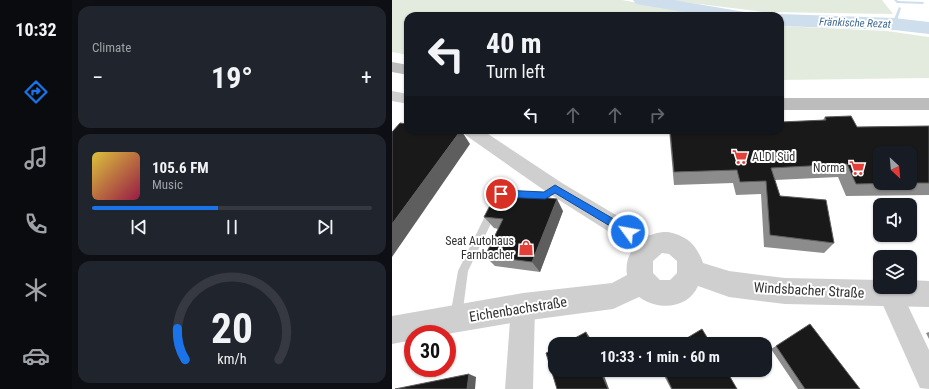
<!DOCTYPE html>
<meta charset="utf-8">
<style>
body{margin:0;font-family:"Roboto Condensed",sans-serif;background:#20242c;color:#f1f3f6;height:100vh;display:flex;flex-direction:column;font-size:15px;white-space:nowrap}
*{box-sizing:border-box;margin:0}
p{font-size:13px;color:#9ea1a6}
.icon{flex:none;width:22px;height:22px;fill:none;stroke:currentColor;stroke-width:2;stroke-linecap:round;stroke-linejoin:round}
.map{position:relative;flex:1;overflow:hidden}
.side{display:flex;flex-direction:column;gap:6px;padding:6px;background:#0d0f14;width:320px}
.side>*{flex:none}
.top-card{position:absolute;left:12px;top:12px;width:380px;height:122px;border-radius:12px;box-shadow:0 1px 3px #0004;background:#171b24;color:#f1f3f6;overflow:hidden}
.needle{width:26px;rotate:154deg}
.controls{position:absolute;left:481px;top:146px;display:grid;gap:8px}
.controls a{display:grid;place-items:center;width:44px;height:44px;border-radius:8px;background:#171b24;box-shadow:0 1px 3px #0004;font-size:20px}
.speed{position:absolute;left:12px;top:325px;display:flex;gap:8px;font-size:20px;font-weight:700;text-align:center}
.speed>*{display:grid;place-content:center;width:52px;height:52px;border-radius:50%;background:#171b24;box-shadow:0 1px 3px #0004;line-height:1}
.speed .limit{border:6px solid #d22;background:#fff;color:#111}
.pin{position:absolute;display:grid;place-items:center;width:34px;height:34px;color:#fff;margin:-17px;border:2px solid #fff;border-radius:50%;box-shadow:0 1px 4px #0007}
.me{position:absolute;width:44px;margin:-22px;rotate:302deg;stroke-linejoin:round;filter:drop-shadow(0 0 3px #0008)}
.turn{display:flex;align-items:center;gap:14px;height:84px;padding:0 16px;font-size:18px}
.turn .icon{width:52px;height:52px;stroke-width:2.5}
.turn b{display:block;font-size:28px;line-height:34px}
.lanes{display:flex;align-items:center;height:38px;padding:0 16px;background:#0003;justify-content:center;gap:20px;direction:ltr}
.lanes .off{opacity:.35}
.big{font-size:30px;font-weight:700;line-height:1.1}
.side .card{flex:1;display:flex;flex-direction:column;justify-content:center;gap:6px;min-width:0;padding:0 14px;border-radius:12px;background:#20242c}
.side .dial{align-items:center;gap:0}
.dial svg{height:104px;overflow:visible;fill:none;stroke:#363941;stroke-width:7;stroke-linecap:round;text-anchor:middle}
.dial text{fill:#f1f3f6;stroke:none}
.song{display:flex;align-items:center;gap:12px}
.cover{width:48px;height:48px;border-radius:6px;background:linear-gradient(135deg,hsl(50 70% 55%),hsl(340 70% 35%))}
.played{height:4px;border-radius:2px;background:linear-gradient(90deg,#1a73e8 45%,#363941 45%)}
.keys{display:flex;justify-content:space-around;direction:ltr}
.heat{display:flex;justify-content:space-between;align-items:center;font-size:22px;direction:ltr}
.trip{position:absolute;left:156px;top:337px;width:224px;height:40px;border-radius:12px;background:#171b24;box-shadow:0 1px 3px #0004;font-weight:700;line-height:40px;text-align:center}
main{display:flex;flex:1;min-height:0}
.tab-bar{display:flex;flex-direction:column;width:72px;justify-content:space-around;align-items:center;background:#090b0e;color:#9ea1a6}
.tab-bar .icon{width:28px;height:28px}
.tab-bar .active{color:#1a73e8}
.tab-bar b{font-size:18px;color:#f1f3f6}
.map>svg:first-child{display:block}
.green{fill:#e3ebde}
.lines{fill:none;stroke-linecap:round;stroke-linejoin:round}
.stream{fill:#cedeed;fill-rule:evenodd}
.river{fill:#cedeed;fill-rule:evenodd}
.service{fill:#cfcfcf;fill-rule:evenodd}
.minor{fill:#cfcfcf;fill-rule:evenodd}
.tertiary{fill:#cfcfcf;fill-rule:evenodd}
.secondary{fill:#bcbcbc;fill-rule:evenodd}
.wall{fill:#8c8c8c}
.shaded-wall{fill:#5e5e5e}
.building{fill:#191919;stroke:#5e5e5e}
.route{fill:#1a73e8;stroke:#114b97}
.labels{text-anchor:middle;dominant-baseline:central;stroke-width:4;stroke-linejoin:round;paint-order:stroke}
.far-water-label{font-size:11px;font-style:italic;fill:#3f6a94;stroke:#fff}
.poi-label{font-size:12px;fill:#323232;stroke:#fff;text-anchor:end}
.near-street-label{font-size:14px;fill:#323232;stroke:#fff}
</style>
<main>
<nav class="tab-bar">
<b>10:32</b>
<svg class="icon active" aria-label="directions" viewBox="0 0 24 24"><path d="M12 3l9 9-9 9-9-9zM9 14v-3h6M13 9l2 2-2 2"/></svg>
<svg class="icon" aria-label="music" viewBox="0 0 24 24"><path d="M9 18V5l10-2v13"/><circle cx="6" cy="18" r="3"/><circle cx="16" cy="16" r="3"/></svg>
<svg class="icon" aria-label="phone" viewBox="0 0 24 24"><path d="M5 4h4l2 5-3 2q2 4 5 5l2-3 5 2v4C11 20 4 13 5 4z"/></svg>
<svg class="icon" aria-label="climate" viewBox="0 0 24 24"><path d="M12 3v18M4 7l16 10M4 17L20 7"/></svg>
<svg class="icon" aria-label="car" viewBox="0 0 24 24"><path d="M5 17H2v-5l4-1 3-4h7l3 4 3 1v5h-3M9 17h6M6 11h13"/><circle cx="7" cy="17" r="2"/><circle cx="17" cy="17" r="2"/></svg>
</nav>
<section class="side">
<div class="card"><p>Climate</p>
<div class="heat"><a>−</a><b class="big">19°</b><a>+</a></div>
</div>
<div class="card">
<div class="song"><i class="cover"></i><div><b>105.6 FM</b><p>Music</p></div></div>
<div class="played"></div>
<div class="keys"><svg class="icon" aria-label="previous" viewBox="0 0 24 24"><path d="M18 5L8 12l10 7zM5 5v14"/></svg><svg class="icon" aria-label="pause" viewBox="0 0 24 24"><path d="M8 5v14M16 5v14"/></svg><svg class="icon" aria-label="next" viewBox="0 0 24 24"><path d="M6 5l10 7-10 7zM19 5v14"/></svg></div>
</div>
<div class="card dial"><svg viewBox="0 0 100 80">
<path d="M14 69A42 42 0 1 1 86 69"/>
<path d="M14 69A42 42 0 0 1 8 45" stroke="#1a73e8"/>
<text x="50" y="56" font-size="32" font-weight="700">20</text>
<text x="50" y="72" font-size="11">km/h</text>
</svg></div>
</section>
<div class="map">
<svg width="537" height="389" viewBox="0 0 537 389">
<rect width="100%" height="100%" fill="#fff"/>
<!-- green -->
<g class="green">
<path d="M0,0H230L314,16H16V55L0,52Z"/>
<path d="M275,0H490L501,14L373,12Z"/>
<path d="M388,26L495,31L537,37V78L388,80Z"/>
</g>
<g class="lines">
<!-- stream -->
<g class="stream">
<path d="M502,0H505L506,1L531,2L532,3L531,4L505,3Z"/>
<path d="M507,7L509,8L504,24L501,25L500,24Z"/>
</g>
<!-- river -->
<g class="river">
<path d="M241,0H282L347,11L353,12L356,16H314L250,5L244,4Z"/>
<path d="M388,14L502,18L537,22V34L502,30L388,26V16H382Z"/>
</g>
<!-- service -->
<g class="service">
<path d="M163,184L166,185L167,188L156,199L153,200L111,198L108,197L107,194L108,191L111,190L151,192Z"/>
<path d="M100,207L103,208L105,211L76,271L70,317L68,321L64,323L60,321L58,317L66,271L97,208Z"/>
</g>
<!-- minor -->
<g class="minor">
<path d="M0,91L16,94V104L0,101Z"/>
<path d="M70,130H90L170,183L266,240L270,247L266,254L259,257L252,254L156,193L72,134Z"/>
<path d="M489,287H507L537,350V389L528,388L486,294Z"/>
<path d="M131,295L139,299L143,307L141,389H113L119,307L123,299Z"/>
</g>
<!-- tertiary -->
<path class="tertiary" d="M276,232C294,235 305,245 311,263L337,271L393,278L488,280V287H518V280L537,281V307L393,304L337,297L306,286C296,309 266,311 247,297L221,309L131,321L55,334H21V340L0,344V316L131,293L220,283L235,275C231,251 252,231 276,232ZM270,253L277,254L285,261V273L278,280H268L261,273V261Z"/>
<!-- secondary -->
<g class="secondary">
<path d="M0,62L16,65V75L0,72Z"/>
<rect x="388" y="98" width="149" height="12"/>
</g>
</g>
<!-- wall -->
<g class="wall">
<path d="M433,117L465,127L537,126V195L454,196L446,177L383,180L388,196L442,243L432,253L372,247L369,194L344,195L341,183L282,185L277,130H388L431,120Z"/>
<path d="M171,211L148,272L103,266L93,256L106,229L102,228L92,217Z"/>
<path d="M537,332V339L534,333Z"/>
<path d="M384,346L468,389H406L379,349Z"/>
<path d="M269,370H334L345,389H279Z"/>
</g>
<!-- shaded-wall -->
<g class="shaded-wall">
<path d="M69,130L78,144L0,257V224Z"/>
<path d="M165,199L171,211L148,272L140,262Z"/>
<path d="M194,332L197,336L200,344H199Z"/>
<path d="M208,370H210L217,389H216Z"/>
<path d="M77,374L84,377L83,389H75Z"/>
</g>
<!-- building -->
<g class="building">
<path d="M459,116L465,127L537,126V183H518V153H488V183H509L464,184L455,164L379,168L388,196L434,200L442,243L378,235L374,181L348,182L345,170L282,172L278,130H388V122L434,120L433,117Z"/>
<path d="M8,123L16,124V130H69L0,224V132Z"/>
<path d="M105,192L165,199L140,262L93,256L111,219L92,217Z"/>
<path d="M418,324L468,389H413L384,346Z"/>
<path d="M310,329L319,344H285Z"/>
<path d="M194,332L199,344H172Z"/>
<path d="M163,349V370H208L216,389H165L154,353Z"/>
<path d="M271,370H334L345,389H280Z"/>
<path d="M77,374L75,389H3Z"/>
</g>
<!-- route -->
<path class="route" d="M163,185L239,229L241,232L239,235L236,237L233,235L163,193L153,199L109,197L104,194L109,190L152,192Z"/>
<!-- icons -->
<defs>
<symbol id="supermarket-bare" viewBox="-9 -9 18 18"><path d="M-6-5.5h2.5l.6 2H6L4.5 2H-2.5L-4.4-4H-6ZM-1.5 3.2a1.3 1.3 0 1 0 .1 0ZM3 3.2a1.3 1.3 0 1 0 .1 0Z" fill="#e43e39" stroke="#fff" stroke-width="2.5" paint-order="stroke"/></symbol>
<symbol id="shop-bare" viewBox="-9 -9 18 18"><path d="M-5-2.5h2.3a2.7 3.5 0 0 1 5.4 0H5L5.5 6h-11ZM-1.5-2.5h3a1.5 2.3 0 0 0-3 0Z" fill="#e43e39" stroke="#fff" stroke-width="2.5" paint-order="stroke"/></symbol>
</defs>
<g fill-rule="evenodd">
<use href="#supermarket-bare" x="337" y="146" width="22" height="22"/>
<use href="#supermarket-bare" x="454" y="157" width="22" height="22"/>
<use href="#shop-bare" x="123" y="237" width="22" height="22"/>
</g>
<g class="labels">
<!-- far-water labels -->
<g class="far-water-label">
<text transform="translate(463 23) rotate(2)">Fränkische Rezat</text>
</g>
<!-- poi labels -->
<g class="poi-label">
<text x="360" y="157" text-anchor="start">ALDI Süd</text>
<text x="453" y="168">Norma</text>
<text x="122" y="241">Seat Autohaus<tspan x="122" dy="14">Farnbacher</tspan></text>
</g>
<!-- near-street labels -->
<g class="near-street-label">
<text transform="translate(417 290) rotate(3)">Windsbacher Straße</text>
<text transform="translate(126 309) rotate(-9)">Eichenbachstraße</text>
</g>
</g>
</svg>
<div class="controls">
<a><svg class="needle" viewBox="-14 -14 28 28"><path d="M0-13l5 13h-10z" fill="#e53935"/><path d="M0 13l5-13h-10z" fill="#9ea1a6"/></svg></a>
<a><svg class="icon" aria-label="sound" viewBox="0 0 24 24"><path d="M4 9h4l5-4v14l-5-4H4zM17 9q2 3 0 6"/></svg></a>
<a><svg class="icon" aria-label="layers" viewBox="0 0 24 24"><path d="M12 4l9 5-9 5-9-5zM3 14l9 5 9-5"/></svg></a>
</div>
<div class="speed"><div class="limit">30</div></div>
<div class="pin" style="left:109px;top:194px;background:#d93025"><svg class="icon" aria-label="arrive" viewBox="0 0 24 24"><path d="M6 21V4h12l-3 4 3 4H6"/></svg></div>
<svg class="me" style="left:236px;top:232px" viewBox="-20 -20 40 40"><circle r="17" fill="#1a73e8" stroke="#fff" stroke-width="3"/><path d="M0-11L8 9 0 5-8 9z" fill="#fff"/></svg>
<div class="trip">10:33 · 1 min · 60 m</div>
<div class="top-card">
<div class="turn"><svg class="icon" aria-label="left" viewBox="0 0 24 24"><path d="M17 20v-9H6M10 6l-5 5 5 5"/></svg><div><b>40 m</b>Turn left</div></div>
<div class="lanes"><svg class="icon" aria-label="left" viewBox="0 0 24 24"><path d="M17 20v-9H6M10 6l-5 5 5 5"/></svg><svg class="icon off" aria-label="ahead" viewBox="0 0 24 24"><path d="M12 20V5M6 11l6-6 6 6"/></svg><svg class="icon off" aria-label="ahead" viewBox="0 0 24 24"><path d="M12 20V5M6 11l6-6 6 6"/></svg><svg class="icon off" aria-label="right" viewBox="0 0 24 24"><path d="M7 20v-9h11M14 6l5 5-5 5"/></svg></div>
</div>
</div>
</main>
